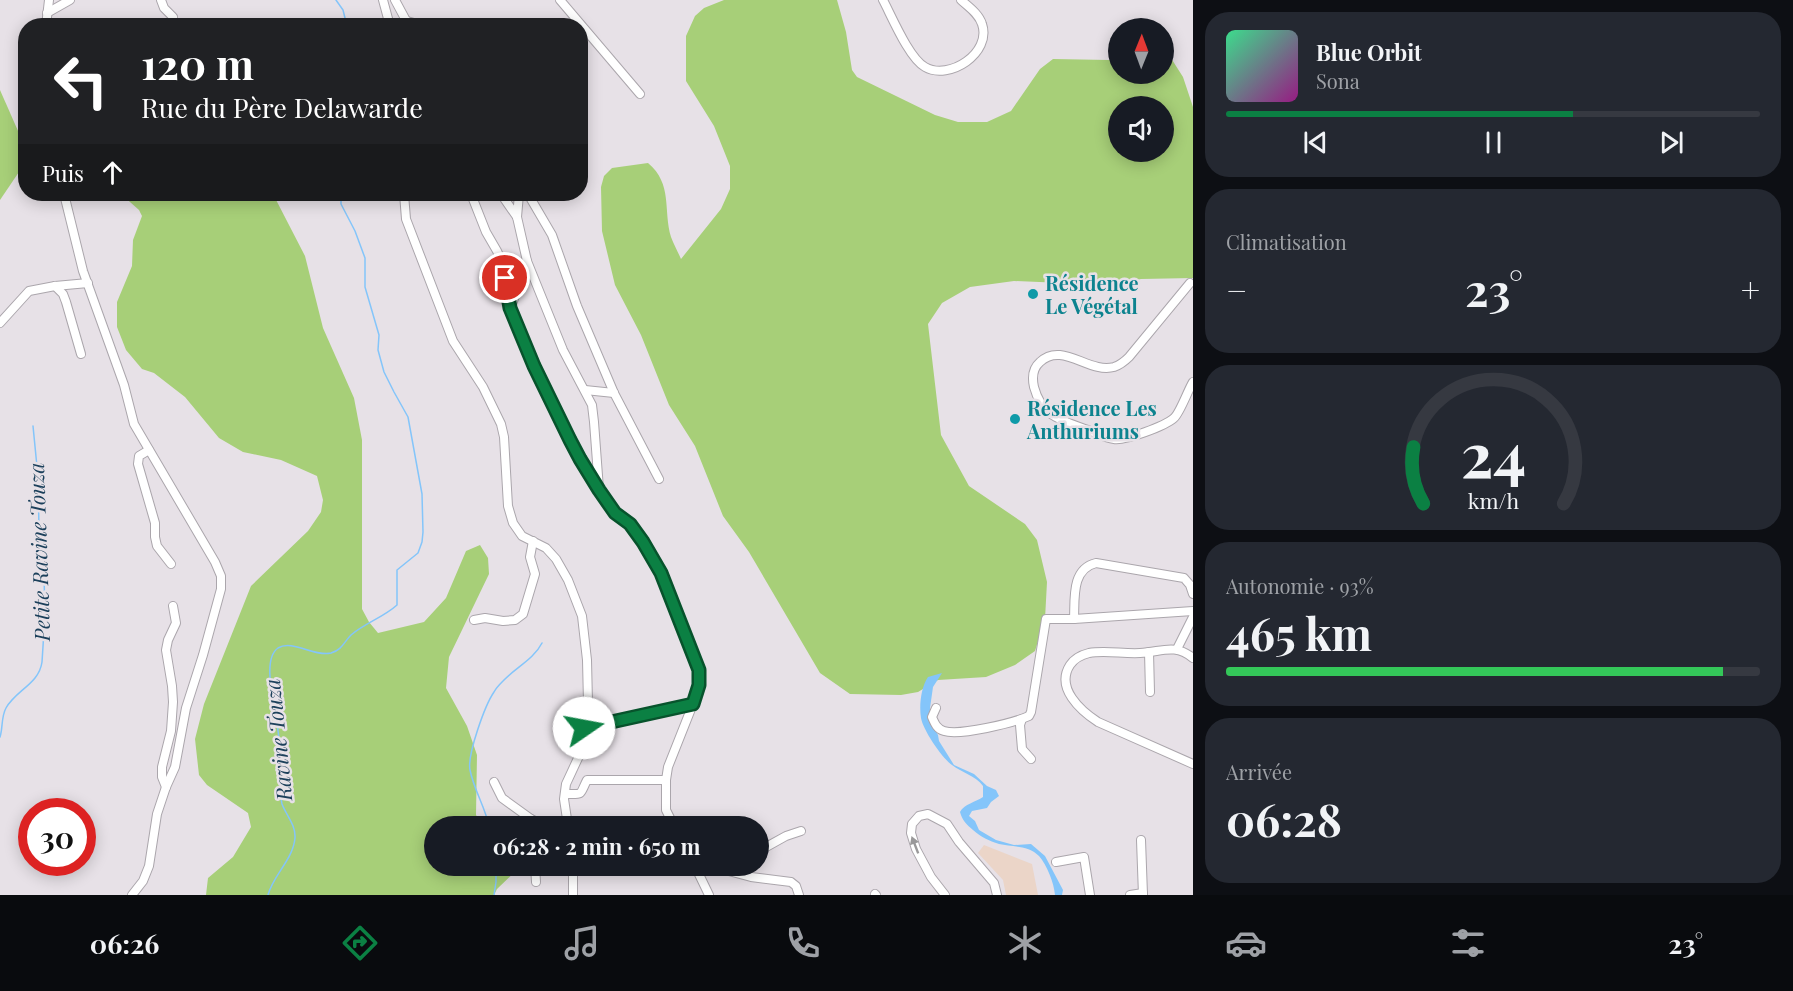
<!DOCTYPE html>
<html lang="fr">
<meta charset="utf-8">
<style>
body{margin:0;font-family:"Playfair Display",serif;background:#242831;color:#f1f3f6;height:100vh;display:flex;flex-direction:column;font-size:22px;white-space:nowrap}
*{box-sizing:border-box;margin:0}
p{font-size:20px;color:#9ea1a6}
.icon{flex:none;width:33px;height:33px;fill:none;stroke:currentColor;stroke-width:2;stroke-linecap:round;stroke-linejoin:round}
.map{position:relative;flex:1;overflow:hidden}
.sheet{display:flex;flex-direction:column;gap:12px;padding:12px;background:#0d0f14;width:600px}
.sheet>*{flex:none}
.hud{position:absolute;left:18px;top:18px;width:570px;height:183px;border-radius:24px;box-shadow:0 3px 15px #0003;background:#202124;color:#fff;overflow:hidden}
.needle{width:39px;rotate:1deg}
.fabs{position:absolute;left:1108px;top:18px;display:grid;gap:12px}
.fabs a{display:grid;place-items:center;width:66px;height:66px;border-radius:50%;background:#171b24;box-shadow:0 3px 15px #0003;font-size:30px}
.speed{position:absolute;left:18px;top:798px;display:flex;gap:12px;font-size:30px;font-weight:700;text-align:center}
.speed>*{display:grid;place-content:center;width:78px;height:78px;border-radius:50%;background:#171b24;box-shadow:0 3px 15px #0003;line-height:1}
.speed .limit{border:9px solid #d22;background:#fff;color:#111}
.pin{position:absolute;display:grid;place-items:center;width:51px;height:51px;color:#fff;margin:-26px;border:3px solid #fff;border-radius:50%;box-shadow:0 2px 6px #0007}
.me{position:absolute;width:66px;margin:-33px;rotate:78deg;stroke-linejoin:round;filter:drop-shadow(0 0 4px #0008)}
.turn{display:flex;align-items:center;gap:21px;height:126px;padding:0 24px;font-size:27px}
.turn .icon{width:78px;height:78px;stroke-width:2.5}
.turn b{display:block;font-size:42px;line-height:51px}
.then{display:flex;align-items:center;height:57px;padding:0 24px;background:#0003;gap:12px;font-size:22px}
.big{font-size:45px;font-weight:700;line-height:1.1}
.sheet .card{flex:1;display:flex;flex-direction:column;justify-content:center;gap:9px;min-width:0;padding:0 21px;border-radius:24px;background:#242831}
.sheet .dial{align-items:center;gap:0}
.dial svg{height:156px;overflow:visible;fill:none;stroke:#363941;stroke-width:7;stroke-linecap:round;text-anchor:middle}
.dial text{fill:#f1f3f6;stroke:none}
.song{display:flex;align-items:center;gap:18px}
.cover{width:72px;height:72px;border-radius:9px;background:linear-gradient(135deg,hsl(150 70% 55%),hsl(310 70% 35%))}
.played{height:6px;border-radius:3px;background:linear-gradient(90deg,#0b8043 65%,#363941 65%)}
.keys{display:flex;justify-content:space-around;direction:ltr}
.heat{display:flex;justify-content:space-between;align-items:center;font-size:33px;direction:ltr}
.charge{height:9px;border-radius:4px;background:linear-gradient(90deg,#34c759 93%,#363941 0)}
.trip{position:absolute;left:424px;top:816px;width:345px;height:60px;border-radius:30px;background:#171b24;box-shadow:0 3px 15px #0003;font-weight:700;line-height:60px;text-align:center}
.dock{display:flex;height:96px;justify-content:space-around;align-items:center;background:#090b0e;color:#9ea1a6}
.dock .icon{width:42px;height:42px}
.dock .active{color:#0b8043}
.dock b{font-size:27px;color:#f1f3f6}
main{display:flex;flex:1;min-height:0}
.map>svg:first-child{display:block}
.education{fill:#ebd5c8}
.green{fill:#a7cf78;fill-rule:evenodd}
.water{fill:#84c5fa}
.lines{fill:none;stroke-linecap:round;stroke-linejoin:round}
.stream{stroke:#84c5fa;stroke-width:1.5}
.minor-casing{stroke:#aba6ac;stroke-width:10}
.minor{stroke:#fff;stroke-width:8}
.oneway{fill:#9a999a}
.route-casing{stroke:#07532c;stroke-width:15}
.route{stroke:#0b8043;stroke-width:10}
.culture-dot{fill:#0f9aa8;stroke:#e7e1e7;stroke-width:2}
.labels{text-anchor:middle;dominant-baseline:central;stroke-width:5;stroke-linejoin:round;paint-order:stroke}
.culture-label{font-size:20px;font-weight:bold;fill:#0d838f;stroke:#e7e1e7;text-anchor:start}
.water-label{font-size:21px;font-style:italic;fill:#1c405b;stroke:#e7e1e7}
</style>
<main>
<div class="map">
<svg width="1193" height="895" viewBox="0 0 1193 895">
<rect width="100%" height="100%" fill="#e7e1e7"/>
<!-- education -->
<path class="education" d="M984,845L1032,864L1038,895H1006L1003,880L978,853Z"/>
<!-- green -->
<g class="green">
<path d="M724,0H837L846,32L852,70L857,77L935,115L958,122H987L1011,111L1040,69L1053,59L1109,60L1119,58V74H1164V54L1169,55L1183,77L1193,107V278L1141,279L1110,285L1014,281L970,287L942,303L928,324L941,435L969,486L1025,524L1037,540L1047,582L1045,619L1035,651L1015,665L986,677L938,680L918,692L901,695L850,694L820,673L749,552L723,516L695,446L669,405L641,335L615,285L602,231L601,187L604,176L612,168L648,163C673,184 663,210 671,237C674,245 678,252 681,259L721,209L730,189V166L714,126L686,81V36L695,16L704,8ZM1119,106H1164V152H1119Z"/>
<path d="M0,90L22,140L23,166L0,200Z"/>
<path d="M121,194H273L305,256L323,328L354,398L362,440V609L369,622L378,633L424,622L446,598L466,551L480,545L488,558L489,574L449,657L446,688L467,726L477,755L476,815L483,826H435V866H521L497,889L494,895H206L208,878L233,857L251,827L248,813L207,785L199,775L195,739L204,704L251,586L308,531L321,512L323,500L317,476L281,460L243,452L219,438L185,397L154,373L142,369L126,350L117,327V302L132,266L133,240L142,216L139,210Z"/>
</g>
<!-- water -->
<path class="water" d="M942,673L933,687L930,708L931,723L938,735L939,741L954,765L974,774L987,786L996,790L999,796L991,802L987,808L972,811L969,816L975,821L979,830L996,840L1014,845L1031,844L1045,856L1063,890L1062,895H1055C1054,883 1047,865 1039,856C1029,845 1012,847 999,844C989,841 981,837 973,830C967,825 962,820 960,812C964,804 976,802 983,797V786C975,775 962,773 952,765C942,758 923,730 921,718C919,706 921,687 928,677Z"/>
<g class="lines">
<!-- stream -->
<g class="stream">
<path d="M336,0L343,10L347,26"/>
<path d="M0,737C3,728 1,717 6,708C16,690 39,684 42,662L45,615L44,576L39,529L38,477L33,426"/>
<path d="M489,826C485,807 474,790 470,770C467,755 485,705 494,692C496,688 500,684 503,681C515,668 534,659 542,643"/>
<path d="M268,895C273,875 293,860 295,838C296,825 286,815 282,804C279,794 283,782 282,772C281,754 279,735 276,718C274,701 262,659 278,648C292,639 314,657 331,653C342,650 344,642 351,635C365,623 384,617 397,605V570L418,553L422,542L423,532L422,494L408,417L394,392L384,372L378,350L379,335L365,287V258L355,231L341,204V194"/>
<path d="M494,895L496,882V866"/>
</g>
<defs>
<g id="minor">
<path d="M161,0L164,8L173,17"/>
<path d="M383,0L390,26"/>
<path d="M395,0L409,26"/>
<path d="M560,0L640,94"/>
<path d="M883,0C892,17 909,58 925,67C949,81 992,53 982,24C979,14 969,7 961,0"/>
<path d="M47,13L70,0"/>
<path d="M407,21L424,26"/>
<path d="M46,26L49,0"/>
<path d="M64,194L83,271L124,385L134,424L215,562L221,576V589L203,655L186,708L175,767L166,787L157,814L149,866L143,881L132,895"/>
<path d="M404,194L406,219L453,341L483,387L501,424L504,437L508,506L513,523L522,536L546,548L556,559L568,580L582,616L587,660L588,703L579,756L566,784L564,799L568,826"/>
<path d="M471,194L486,232L497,251L503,264L510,308L534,367L580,458L615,513L630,524L643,542L661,573L699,670V685L693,704L668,767L666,780V810L674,826"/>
<path d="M501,194L517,217L527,261L563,350L592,405L594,422L599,489"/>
<path d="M528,194L552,235L577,306L614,393L659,479"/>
<path d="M517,217L519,194"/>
<path d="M1190,283L1129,357C1125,361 1120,365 1114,367C1089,374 1062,341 1040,362C1033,368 1032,378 1034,387C1042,417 1061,420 1088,430C1096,433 1105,438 1114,439C1125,441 1165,426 1174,418C1180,413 1188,390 1193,382"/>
<path d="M55,286L63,294L66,302L81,354"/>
<path d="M511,307L527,261"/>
<path d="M0,323L29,291L55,286L88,283"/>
<path d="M585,390L614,393"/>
<path d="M149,450L139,456L138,464L155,523V537L157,546L171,564"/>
<path d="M1074,619C1075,599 1071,569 1096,563L1184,578L1190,585L1193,594"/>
<path d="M474,620L485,618L503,621L515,620L523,614L535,574L530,557L533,541"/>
<path d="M1177,649L1193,617"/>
<path d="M1149,652L1150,692"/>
<path d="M1193,658C1174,643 1162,652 1140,653C1123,654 1105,650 1089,653C1081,655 1074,659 1070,665C1055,688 1081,711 1098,722L1193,764"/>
<path d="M936,708L932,717C935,724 937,729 944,731C960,736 1013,723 1029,716L1031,712L1046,619H1074L1193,611"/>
<path d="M1022,719L1020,725L1022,749L1031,759"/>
<path d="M584,728L693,704"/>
<path d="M494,782L502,798L531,819"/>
<path d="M166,787L162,777V767L171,731L173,702L172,686L166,650L168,640L176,623L173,606"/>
<path d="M565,794C584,794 579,796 587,780H666"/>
<path d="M531,826V819L545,826"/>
<path d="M1141,840L1143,895"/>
<path d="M759,851L786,836L801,831"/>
<path d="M1056,862L1084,857L1090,895"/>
<path d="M535,866L536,882"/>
<path d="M695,866L709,895"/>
<path d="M710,866L751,877L791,882L796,886L799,895"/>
<path d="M875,894L876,895"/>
<path d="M573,895V866"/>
<path d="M945,895L931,877L916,849L911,833L912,824L919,816L928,814L947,824L959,842L994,883L997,895"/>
<path d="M1130,895L1143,893"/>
</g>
</defs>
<!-- minor casing -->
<use href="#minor" class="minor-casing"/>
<!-- minor -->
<use href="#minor" class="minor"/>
</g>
<!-- one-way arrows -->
<defs><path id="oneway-solid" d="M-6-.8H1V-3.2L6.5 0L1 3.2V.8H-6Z" transform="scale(1.5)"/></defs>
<use class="oneway" href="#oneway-solid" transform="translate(915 845) rotate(-111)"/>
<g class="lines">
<defs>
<path id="route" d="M505,278L510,308L534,366L570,440L580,459L599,490L615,513L630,524L643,542L661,573L699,670V685L693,704L584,728"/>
</defs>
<!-- route casing -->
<use href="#route" class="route-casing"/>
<!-- route -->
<use href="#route" class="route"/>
</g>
<!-- markers -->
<g class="culture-dot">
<circle cx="1033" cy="294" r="6"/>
<circle cx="1015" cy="419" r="6"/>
</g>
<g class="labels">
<!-- culture labels -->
<g class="culture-label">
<text x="1045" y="282">Résidence<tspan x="1045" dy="23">Le Végétal</tspan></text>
<text x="1027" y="407">Résidence Les<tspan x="1027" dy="23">Anthuriums</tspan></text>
</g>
<!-- water labels -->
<g class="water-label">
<text transform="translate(38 552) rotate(-92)">Petite Ravine Touza</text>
<text transform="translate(277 740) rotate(-96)">Ravine Touza</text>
</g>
</g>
</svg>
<div class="fabs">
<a><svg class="needle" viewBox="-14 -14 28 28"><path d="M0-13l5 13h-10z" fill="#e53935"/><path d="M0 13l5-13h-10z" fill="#9ea1a6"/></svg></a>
<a><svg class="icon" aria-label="sound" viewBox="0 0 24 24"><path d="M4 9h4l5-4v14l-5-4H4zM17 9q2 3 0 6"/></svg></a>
</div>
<div class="speed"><div class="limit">30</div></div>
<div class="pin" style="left:505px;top:278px;background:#d93025"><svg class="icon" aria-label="arrive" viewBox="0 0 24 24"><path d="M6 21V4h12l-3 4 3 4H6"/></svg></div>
<svg class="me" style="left:584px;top:728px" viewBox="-20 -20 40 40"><circle r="19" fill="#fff"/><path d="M0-13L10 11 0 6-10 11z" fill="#0b8043"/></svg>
<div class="trip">06:28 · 2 min · 650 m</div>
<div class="hud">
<div class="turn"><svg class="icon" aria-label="left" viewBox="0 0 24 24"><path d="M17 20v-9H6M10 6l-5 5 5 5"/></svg><div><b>120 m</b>Rue du Père Delawarde</div></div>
<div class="then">Puis<svg class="icon" aria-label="ahead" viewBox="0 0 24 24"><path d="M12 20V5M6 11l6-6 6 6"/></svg></div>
</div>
</div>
<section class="sheet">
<div class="card">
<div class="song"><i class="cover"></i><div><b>Blue Orbit</b><p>Sona</p></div></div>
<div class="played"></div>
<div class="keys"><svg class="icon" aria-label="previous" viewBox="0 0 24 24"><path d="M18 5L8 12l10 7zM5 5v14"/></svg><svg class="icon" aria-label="pause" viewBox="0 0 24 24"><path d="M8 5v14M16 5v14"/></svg><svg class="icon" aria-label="next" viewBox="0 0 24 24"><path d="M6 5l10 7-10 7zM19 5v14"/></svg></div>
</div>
<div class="card"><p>Climatisation</p>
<div class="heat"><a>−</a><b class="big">23°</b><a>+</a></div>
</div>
<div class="card dial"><svg viewBox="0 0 100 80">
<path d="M14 69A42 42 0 1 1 86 69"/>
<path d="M14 69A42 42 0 0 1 9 40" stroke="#0b8043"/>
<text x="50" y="56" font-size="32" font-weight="700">24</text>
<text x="50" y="72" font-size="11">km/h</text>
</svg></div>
<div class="card"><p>Autonomie · 93%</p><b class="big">465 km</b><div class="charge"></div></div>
<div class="card"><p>Arrivée</p><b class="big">06:28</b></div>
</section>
</main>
<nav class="dock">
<b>06:26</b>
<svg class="icon active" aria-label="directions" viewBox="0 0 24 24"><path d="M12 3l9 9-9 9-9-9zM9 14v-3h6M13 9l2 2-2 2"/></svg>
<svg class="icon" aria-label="music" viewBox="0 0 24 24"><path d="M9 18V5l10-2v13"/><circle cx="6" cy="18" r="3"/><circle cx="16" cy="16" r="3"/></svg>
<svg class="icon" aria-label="phone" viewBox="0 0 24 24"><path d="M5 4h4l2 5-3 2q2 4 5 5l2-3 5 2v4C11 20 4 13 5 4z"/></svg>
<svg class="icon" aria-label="climate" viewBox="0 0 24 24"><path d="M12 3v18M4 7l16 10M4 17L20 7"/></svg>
<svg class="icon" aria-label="car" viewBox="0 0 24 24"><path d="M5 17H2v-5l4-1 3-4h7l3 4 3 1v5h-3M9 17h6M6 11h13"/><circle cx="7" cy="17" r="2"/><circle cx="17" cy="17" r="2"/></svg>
<svg class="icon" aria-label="filters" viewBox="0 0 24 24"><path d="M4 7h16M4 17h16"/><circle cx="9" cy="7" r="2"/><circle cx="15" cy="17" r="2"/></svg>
<b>23°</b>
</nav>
